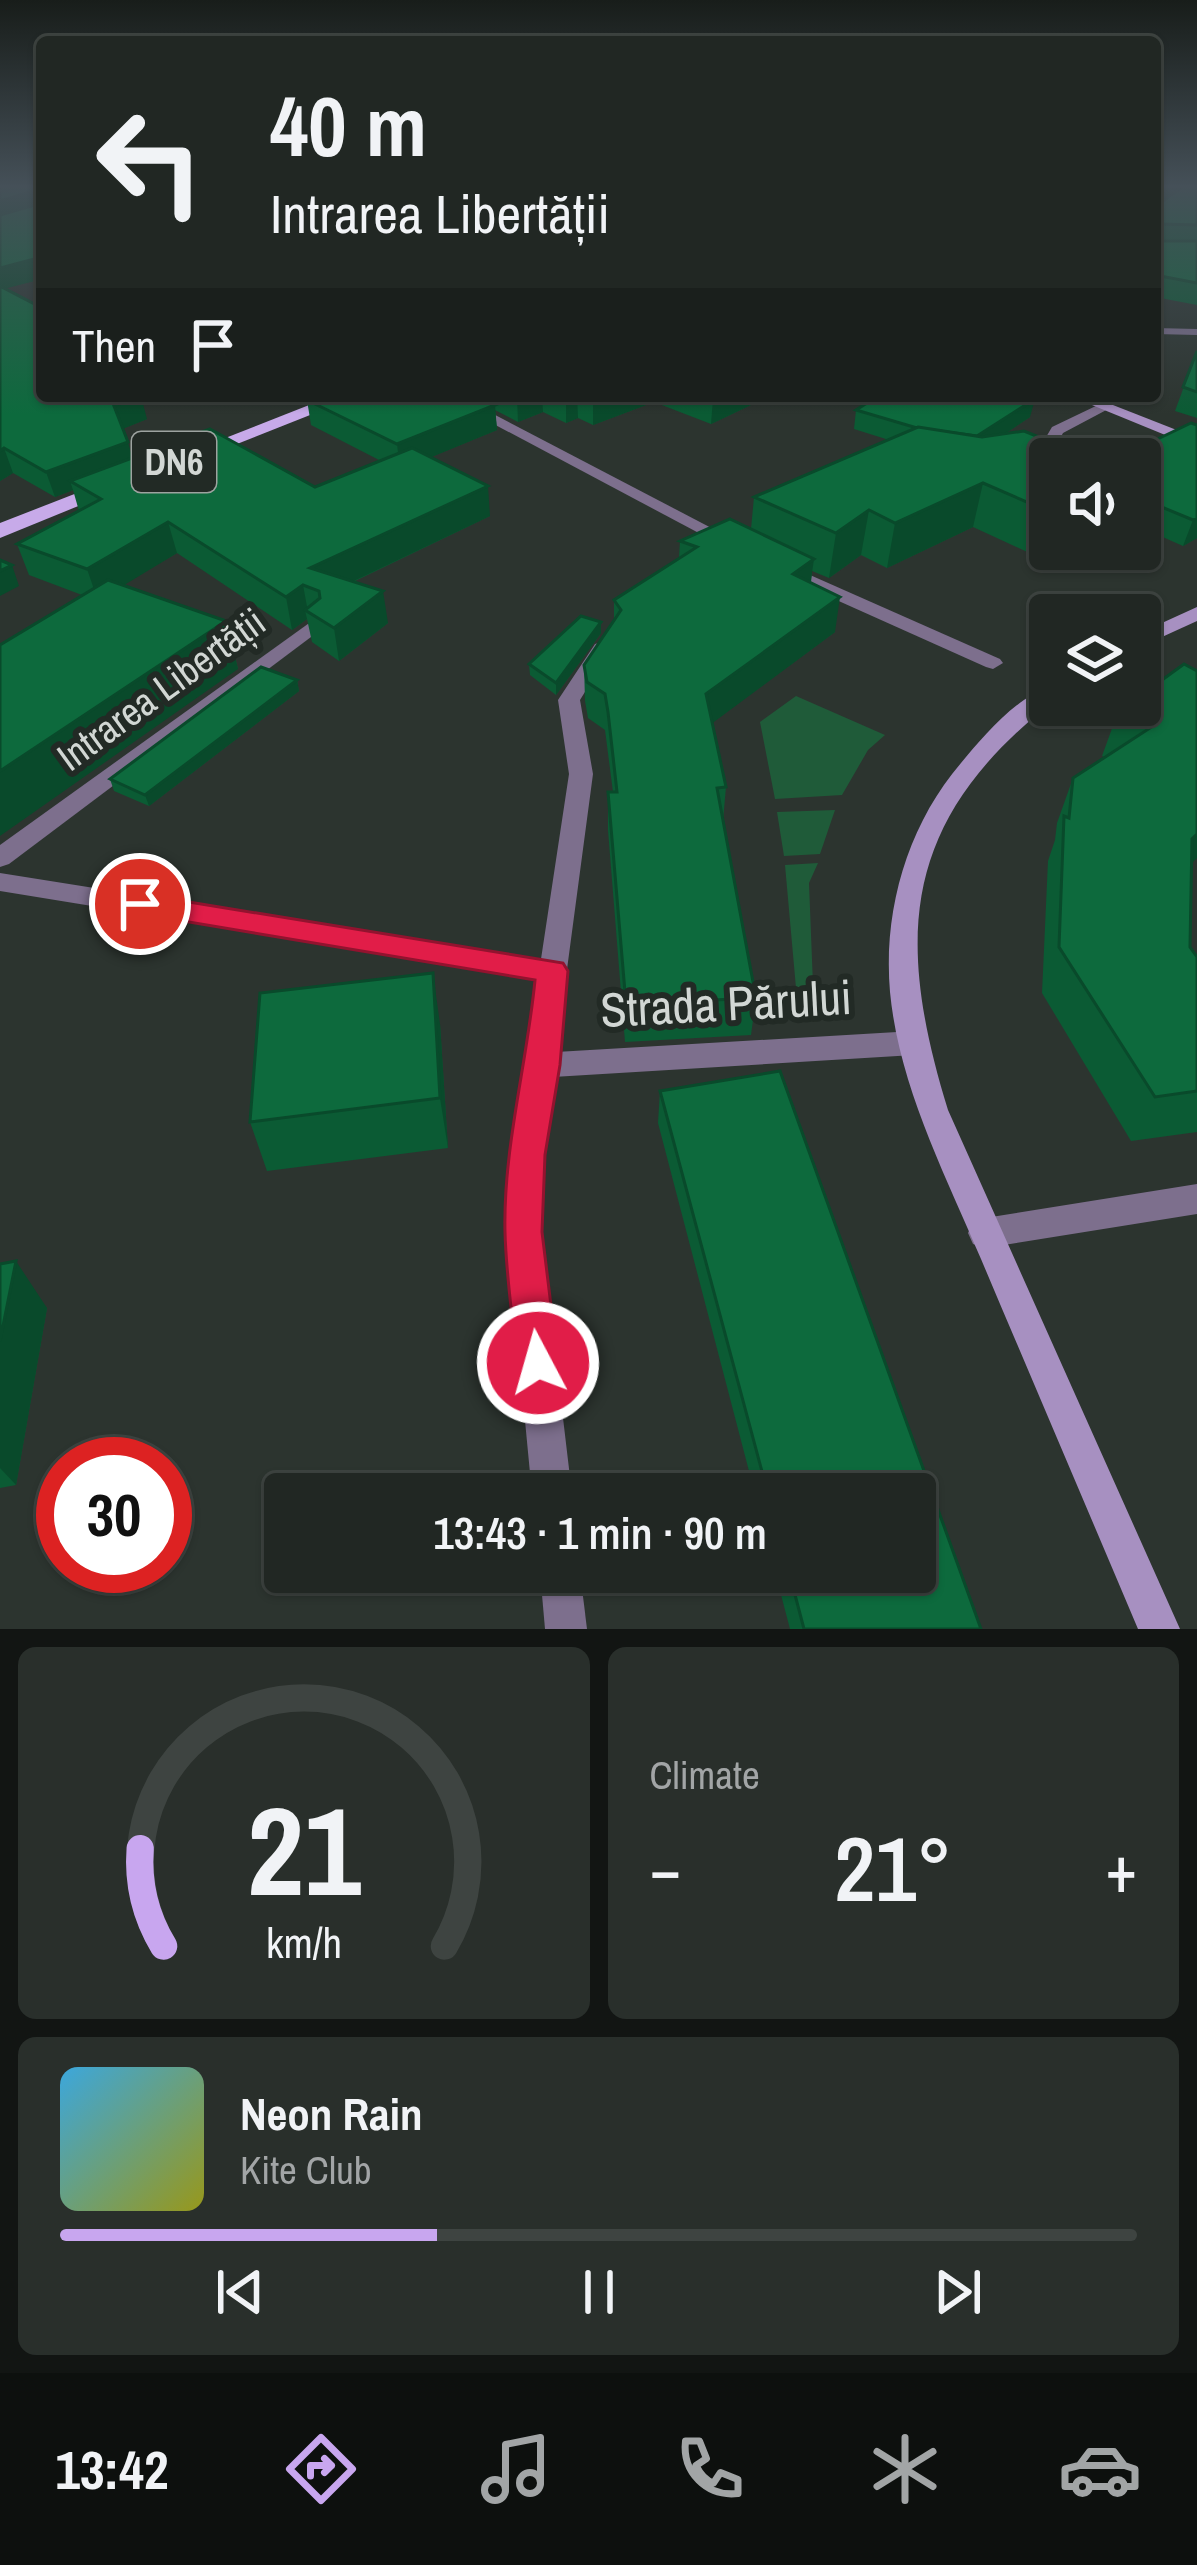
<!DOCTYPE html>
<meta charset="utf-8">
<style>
body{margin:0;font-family:"Archivo Narrow",sans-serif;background:#292f2b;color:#f1f3f6;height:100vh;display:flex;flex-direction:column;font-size:45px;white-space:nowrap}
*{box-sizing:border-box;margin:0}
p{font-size:39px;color:#a2a5a6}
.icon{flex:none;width:66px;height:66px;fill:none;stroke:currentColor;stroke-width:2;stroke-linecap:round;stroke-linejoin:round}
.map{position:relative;height:1629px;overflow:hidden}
.side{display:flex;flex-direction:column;gap:18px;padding:18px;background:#121513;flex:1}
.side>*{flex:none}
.hud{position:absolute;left:36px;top:36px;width:1125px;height:366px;border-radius:12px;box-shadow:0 3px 9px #0004,0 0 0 3px #3e4441;background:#212723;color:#f1f3f6;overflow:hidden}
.fabs{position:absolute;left:1029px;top:438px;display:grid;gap:24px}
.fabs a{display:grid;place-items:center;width:132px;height:132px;border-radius:12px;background:#212723;box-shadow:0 3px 9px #0004,0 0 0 3px #3e4441;font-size:60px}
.speed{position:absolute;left:36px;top:1437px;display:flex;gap:24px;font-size:60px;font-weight:700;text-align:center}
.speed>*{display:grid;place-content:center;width:156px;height:156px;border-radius:50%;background:#212723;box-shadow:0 3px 9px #0004,0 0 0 3px #3e4441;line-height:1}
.speed .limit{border:18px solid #d22;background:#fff;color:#111}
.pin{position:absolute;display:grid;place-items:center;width:102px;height:102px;color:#fff;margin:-51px;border:6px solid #fff;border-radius:50%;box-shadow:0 3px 12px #0007}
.me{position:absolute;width:132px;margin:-66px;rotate:354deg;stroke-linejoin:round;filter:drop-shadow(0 0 9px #0008)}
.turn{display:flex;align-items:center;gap:42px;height:252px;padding:0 36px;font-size:54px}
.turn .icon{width:156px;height:156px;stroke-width:2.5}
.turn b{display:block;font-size:84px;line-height:102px}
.then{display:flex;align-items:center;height:114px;padding:0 36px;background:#0003;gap:24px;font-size:45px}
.big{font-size:90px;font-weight:600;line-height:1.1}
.side .tile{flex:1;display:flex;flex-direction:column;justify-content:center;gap:18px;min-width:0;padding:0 42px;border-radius:18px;background:#292f2b}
.side .dial{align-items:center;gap:0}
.dial svg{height:312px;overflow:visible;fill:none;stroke:#3e4441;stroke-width:7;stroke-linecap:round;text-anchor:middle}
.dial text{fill:#f1f3f6;stroke:none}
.song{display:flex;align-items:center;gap:36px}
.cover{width:144px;height:144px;border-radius:18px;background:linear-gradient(135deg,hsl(200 70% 55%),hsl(60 70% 35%))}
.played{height:12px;border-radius:6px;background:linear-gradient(90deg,#c8a6ef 35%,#3e4441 35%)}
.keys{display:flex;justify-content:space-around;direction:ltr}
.heat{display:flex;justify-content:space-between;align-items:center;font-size:66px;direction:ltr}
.side .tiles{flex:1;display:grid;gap:18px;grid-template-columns:1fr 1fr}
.tile:last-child{grid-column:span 2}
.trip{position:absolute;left:264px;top:1473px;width:672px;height:120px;border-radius:12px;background:#212723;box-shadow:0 3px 9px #0004,0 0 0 3px #3e4441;font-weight:600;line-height:120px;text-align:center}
.tabs{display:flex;height:192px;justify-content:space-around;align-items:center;background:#0d100e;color:#a2a5a6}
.tabs .icon{width:84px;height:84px}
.tabs .selected{color:#c8a6ef}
.tabs b{font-size:54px;color:#f1f3f6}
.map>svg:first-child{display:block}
.green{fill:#1f5b39}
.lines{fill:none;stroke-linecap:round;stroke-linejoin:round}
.service{fill:#7d6f8d;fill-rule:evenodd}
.pedestrian{fill:#7d6f8d;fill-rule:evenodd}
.minor{fill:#7d6f8d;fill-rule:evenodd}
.secondary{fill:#a790c1;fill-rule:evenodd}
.primary{fill:#c7aae9;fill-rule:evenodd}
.wall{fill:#0b5b34}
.shaded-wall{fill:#094a2b}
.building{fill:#0d6a3d;stroke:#094a2b;stroke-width:3}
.route{fill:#e11d48;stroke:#92132f;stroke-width:3}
.labels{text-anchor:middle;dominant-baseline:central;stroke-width:12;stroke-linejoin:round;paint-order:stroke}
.shield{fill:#222a25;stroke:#9da3a0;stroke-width:3}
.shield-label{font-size:36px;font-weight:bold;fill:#d2d7d4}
.street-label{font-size:39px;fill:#d2d7d4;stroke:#222a25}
.near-street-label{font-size:48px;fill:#d2d7d4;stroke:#222a25}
</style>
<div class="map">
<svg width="1197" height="1629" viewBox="0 0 1197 1629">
<rect width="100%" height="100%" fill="#2c342f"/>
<!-- green -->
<g class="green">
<path d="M796,696L885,735L868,750L842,795L775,799L760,722Z"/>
<path d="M835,810L820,854L784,856L777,812Z"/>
<path d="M818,863L809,883L813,985L796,988L785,865Z"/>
</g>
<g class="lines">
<!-- service -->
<path class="service" d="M1155,328L1197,329V335L1155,334Z"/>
<!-- pedestrian -->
<path class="pedestrian" d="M801,571L1000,659L1003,663L993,669L986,667L794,581V573Z"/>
<!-- minor -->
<g class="minor">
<path d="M441,396H459L742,544L739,548H727Z"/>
<path d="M1100,404L1112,407L1063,433L1054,450L1024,463L1016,458L1042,444L1052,427Z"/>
<path d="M312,621L322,627L319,631L9,864L0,867V845Z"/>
<path d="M602,642L612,648L580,700L593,774L556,1052L914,1031L924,1035L929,1043L924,1051L914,1055L553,1077L543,1155L541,1232L572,1494H532L507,1232L511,1155L538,979L0,891V873L541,959L569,774L558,700L595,644Z"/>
<path d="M1197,1184V1214L985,1248L973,1244L968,1233L973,1222L985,1218Z"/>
<path d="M540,1572H580L587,1629H545Z"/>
</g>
<!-- secondary -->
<g class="secondary">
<path d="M1070,396H1090L1197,438V448Z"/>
<path d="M1197,607V621L1140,647V633Z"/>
<path d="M1050,687V704C901,822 895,938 948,1110L1180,1629H1138C1086,1506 1033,1382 981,1259C945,1174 899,1086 890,992C883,911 907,826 961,763C983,737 1016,697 1050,687Z"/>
</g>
<!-- primary -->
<g class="primary">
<path d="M332,396H358L199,459L182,455Z"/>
<path d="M113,479L120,481V489L0,538V523Z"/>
</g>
</g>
<!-- wall -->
<g class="wall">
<path d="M0,186H42V279L4,288L42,396L147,419L122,429L132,458L315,487L381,461L311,425L307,400L318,396H770L711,424L654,402L593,425L578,418L566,423L543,412L518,422L495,410L497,430L431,457L490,516L353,582L388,623L339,661L312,642L307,619L292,630L177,553L123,585L226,621L238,669L82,595L29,575L17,544L79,511L73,490L55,497L13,473L0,481Z"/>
<path d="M1155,186H1197V305L1155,297Z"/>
<path d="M1197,351V418L1175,411Z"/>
<path d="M856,410L1030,417L1006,433L1050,459V549H1055L1038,557L973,527L887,568L861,555L829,578L812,571L811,583L835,632L712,723L726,787L723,821L756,998L751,1035L625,1042L608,830V792H613L605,730L588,718L585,701L584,665L614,621V600L679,558L680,541L751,529L754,497L889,440L854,429Z"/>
<path d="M1197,425V538L1183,546L1140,527V459Z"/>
<path d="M601,633L556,695L530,675L529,664Z"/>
<path d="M1197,671L1190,947L1197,957V1132L1131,1141L1042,993L1048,861L1055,840L1057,823L1073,778L1105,757L1102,756L1118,712Z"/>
<path d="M297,680L299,691L149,806L114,791L110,779Z"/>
<path d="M440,1024L448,1148L267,1171L250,1122Z"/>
<path d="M780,1071L981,1629H790L775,1572H915V1494H755L658,1123L660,1091Z"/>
<path d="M0,1264L47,1308L16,1485L0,1488Z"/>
</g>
<!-- shaded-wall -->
<g class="shaded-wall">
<path d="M1180,186H1185L1155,210V193Z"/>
<path d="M39,189L42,208L0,221V201Z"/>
<path d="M42,257V279L0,290V268Z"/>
<path d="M141,396L147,419L120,430L114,406Z"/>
<path d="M542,396L543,412L518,422L517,397Z"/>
<path d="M571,396H577L578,418L566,423V398Z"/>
<path d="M605,396H654V402L593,425V400Z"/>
<path d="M720,396H770L711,424L713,399Z"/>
<path d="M1035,399L1030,417L988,445L977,436Z"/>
<path d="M495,405L497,430L400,470L397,444Z"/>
<path d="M128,442L135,467L70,481L73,490L55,497L46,472Z"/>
<path d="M4,448L13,473L0,481V451Z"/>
<path d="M983,483L973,527L887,568L895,523Z"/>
<path d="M488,486L490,516L320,597L310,568Z"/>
<path d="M869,510L861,555L829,578L836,533Z"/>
<path d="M1050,516V549H1055L1038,557Z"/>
<path d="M1197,518V538L1183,546L1193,520Z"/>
<path d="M168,522L177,553L98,601L87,569Z"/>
<path d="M814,559L809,593L793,574Z"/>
<path d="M12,565L19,586L0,596V571Z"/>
<path d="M303,585L308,612L305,610L307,619L292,630L286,597Z"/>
<path d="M383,591L388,623L339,661L334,628Z"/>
<path d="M840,597L835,632L703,730L706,694Z"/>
<path d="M226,621L238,669L0,836V771Z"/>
<path d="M601,622V633L556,695V683Z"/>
<path d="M297,680L299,691L149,806L145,795Z"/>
<path d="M1197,834V858L1171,884L1192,839Z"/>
<path d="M433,973L440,1024L448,1148L440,1098Z"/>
<path d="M16,1261L47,1308L16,1485L0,1468V1341Z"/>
</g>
<!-- building -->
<g class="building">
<path d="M0,186H42V257L0,268V215L38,204L39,189L0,201Z"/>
<path d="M1155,186H1180L1155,193Z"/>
<path d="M1183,186H1197V225L1161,224L1156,229L1161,241H1197V283L1155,275V207Z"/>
<path d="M0,286L42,308V396H138L114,406L128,442L46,472L4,448L0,451Z"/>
<path d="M1197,351V392L1183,387Z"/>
<path d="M318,396H477L495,405L397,444L307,400Z"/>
<path d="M583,396H605L593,400Z"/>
<path d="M878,396H1025L1035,399L977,436L917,428L856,410Z"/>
<path d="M1191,423L1197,425V518L1193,520L1140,498V459H1116Z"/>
<path d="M918,427L982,437L1024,431L1094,459H1050V512L983,483L895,523L869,510L836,533L754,497Z"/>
<path d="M210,429L315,487L412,448L488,486L310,568L383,591L334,628L305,610L320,598L319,591L303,585L286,597L168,522L87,569L17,544L101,499L70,481Z"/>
<path d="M730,519L814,559L793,574L840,597L706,694L726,787L717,788L756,998L626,1004L608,792H617L608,712L605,694L587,682L584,665L621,610L614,600L697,547L680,541Z"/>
<path d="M0,560L12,565L0,571Z"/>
<path d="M108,580L226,621L0,771V645Z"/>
<path d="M581,616L601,622L556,683L529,664Z"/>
<path d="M1184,664L1197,671V834L1192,839L1190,947L1197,957V1091L1155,1097L1059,947L1064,816L1069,818L1073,778L1150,728L1118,712L1128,705H1140V696Z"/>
<path d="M261,667L297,680L145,795L110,779Z"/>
<path d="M433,973L440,1098L250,1122L260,993Z"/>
<path d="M780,1071L981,1629H804L789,1572H915V1494H768L660,1091Z"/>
<path d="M16,1261L0,1341V1264Z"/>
</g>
<!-- sky -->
<linearGradient id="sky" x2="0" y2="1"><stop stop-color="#181d1a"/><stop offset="0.45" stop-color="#455058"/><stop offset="1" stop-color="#455058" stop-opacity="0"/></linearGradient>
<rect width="1197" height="414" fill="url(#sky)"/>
<!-- route -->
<path class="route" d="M140,894L563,963L568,971L560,1065L545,1155L542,1232L558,1363L552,1377L538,1383L523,1377L517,1363C513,1320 506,1275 505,1232C503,1148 527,1064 535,980L129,912L125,904Z"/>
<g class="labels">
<!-- shield labels -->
<rect class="shield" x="132" y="432" width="84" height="60" rx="9"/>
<g class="shield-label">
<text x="174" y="462">DN6</text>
</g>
<!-- street labels -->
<g class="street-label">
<text transform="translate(161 689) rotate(-36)">Intrarea Libertății</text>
</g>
<!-- near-street labels -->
<g class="near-street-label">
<text transform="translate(726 1003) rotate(-3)">Strada Părului</text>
</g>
</g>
</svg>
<div class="fabs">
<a><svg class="icon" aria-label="sound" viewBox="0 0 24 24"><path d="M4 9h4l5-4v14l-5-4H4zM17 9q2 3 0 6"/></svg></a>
<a><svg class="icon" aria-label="layers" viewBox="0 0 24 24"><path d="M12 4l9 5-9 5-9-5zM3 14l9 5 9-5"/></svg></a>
</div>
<div class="speed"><div class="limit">30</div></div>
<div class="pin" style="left:140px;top:904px;background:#d93025"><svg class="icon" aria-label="arrive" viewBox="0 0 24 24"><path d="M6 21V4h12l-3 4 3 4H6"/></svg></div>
<svg class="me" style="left:538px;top:1363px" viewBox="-20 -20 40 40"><circle r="17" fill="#e11d48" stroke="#fff" stroke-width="3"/><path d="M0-11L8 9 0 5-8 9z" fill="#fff"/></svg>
<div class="trip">13:43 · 1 min · 90 m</div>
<div class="hud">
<div class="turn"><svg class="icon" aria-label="left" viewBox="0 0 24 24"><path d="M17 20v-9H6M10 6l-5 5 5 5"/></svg><div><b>40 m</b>Intrarea Libertății</div></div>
<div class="then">Then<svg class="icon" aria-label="arrive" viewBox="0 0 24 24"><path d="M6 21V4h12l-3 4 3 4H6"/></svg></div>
</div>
</div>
<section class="side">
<div class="tiles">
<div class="tile dial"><svg viewBox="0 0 100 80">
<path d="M14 69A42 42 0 1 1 86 69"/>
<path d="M14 69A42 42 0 0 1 8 44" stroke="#c8a6ef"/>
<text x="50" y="56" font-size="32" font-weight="700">21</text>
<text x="50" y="72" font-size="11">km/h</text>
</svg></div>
<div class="tile"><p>Climate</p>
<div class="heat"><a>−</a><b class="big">21°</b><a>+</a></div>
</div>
<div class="tile">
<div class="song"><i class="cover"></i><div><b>Neon Rain</b><p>Kite Club</p></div></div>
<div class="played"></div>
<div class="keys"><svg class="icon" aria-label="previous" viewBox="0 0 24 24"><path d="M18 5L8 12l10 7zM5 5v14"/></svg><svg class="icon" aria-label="pause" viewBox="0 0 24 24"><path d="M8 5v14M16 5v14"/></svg><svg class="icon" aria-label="next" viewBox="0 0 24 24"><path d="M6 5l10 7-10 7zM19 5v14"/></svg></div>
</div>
</div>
</section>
<nav class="tabs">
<b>13:42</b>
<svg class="icon selected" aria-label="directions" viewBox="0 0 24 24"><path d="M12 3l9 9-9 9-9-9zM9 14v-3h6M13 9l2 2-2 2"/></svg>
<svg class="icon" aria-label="music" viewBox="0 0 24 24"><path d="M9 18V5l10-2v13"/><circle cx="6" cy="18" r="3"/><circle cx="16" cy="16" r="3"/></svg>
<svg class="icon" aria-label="phone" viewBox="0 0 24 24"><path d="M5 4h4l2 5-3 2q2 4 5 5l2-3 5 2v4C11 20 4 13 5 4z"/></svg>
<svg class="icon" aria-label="climate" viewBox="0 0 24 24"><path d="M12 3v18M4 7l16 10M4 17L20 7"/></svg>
<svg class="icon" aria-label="car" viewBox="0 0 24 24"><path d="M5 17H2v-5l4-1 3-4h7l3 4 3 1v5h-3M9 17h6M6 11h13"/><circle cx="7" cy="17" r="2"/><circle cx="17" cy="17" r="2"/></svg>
</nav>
